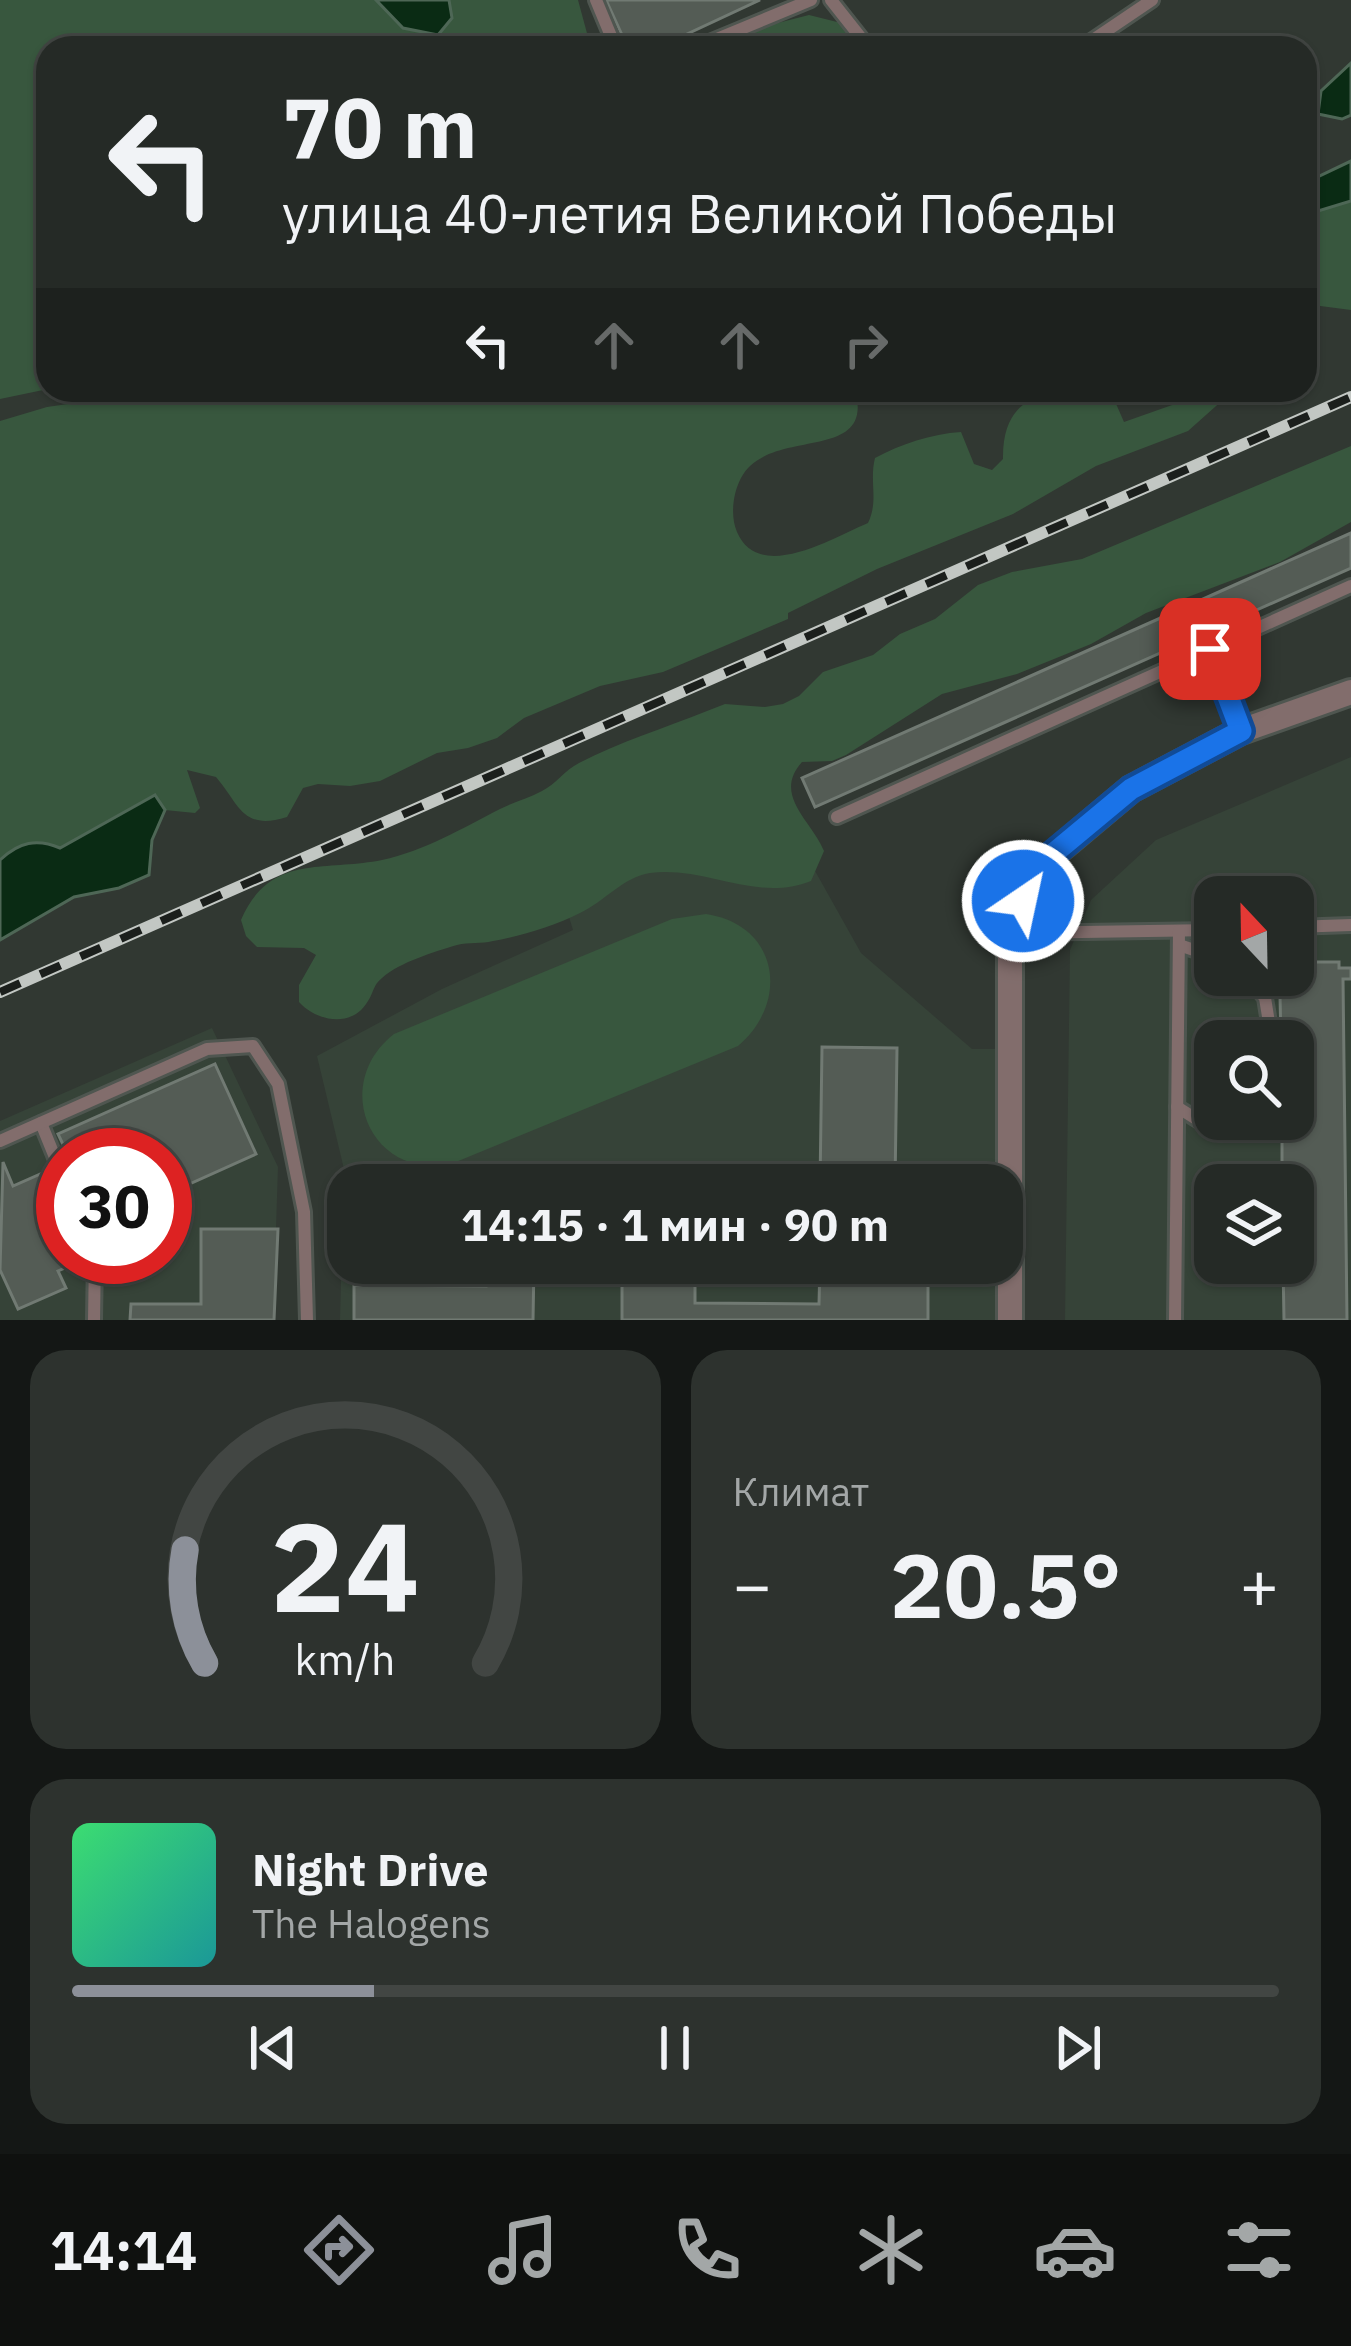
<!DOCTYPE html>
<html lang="ru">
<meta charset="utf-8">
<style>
body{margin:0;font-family:"IBM Plex Sans",sans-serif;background:#2d322e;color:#f1f3f6;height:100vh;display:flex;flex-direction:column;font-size:45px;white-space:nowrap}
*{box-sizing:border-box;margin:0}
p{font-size:39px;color:#a3a7a7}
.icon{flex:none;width:66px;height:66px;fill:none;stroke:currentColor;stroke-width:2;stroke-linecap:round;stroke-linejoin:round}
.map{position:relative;height:1320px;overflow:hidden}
.sheet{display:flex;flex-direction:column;gap:30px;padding:30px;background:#141715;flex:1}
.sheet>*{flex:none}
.hud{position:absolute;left:36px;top:36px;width:1281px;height:366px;border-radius:36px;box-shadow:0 3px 9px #0004,0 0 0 3px #424643;background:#252a26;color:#f1f3f6;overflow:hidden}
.needle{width:78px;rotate:338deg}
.buttons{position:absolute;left:1194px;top:876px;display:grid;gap:24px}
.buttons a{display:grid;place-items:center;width:120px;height:120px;border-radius:24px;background:#252a26;box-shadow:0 3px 9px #0004,0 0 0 3px #424643;font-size:60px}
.speed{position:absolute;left:36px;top:1128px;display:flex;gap:24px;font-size:60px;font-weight:700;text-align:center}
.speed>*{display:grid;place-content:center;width:156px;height:156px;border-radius:50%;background:#252a26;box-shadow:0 3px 9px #0004,0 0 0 3px #424643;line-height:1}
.speed .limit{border:18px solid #d22;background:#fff;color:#111}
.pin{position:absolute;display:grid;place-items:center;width:102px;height:102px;color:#fff;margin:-51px;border-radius:24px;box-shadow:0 6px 18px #0006}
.me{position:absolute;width:132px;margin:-66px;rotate:34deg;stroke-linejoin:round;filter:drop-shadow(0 0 9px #0008)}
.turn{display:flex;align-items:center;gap:42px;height:252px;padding:0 48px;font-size:54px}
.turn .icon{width:156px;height:156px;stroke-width:2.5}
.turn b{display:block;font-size:84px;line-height:102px}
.lanes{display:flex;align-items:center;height:114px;padding:0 48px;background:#0003;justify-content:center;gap:60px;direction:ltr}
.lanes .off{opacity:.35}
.big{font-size:90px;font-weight:800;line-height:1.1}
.sheet .card{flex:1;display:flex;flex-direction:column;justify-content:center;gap:18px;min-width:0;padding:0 42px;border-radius:36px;background:#2d322e}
.sheet .dial{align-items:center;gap:0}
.dial svg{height:312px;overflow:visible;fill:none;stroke:#424643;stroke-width:7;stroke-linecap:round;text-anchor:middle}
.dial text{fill:#f1f3f6;stroke:none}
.song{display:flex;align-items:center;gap:36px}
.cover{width:144px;height:144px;border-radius:18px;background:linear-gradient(135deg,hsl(140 70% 55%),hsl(180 70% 35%))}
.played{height:12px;border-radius:6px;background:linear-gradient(90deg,#8c9099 25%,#424643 25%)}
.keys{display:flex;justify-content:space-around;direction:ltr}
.heat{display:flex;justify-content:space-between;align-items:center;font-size:66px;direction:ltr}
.sheet .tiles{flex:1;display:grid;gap:30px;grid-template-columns:1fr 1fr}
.card:last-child{grid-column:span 2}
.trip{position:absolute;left:327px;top:1164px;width:696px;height:120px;border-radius:36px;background:#252a26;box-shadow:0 3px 9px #0004,0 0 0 3px #424643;font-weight:800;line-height:120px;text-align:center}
.tabs{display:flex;height:192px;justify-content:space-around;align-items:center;background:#0f110f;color:#a3a7a7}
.tabs .icon{width:84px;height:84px}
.tabs .selected{color:#8c9099}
.tabs b{font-size:54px;color:#f1f3f6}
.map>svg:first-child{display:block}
.built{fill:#364338;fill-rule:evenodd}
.green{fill:#38573e}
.water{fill:#0a2b14;stroke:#4e6756;stroke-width:3}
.building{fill:#545c55;stroke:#717a73;stroke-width:3}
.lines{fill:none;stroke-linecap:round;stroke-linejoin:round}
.lane-casing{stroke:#4f5650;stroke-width:18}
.street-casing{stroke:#4f5650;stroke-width:30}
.lane{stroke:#826d6c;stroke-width:12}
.street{stroke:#826d6c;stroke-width:24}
.rail-casing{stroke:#c2c7c3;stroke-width:12}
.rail{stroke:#1b1f1c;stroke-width:8;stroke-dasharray:22;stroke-linecap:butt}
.route-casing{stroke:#114b97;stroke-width:30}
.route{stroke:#1a73e8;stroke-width:21}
</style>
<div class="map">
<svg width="1351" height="1320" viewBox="0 0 1351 1320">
<rect width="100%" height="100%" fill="#313832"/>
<!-- built -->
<g class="built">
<path d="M1351,757V1320H1065L1070,950L1091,900L1156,840ZM1215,897H1293V975H1215ZM1215,1041H1293V1119H1215ZM1215,1185H1293V1263H1215Z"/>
<path d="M777,803L861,953L972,1049H999V1185H348V1263H999V1320H340L344,1169L317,1056L442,989L573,930L562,894Z"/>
<path d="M212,1028L278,1167L273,1320H0V1121ZM63,1155H165V1257H63Z"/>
</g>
<!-- green -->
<g class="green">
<path d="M0,0H376L403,27L451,6L449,0H578L591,48H48V389L0,399Z"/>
<path d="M809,15L841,23L867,48H707L758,28Z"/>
<path d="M1351,201V310L1305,304V215Z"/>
<path d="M166,390H855C876,465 769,425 741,478C733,493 730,516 737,532C759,584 834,537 868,523C879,500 869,482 875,458C901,444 931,434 961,432L974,464L992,470L1003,459C1002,388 1054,390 1110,390L1124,422L1175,404L1181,390H1234L1188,431L1096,466L1013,514L877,569L788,613V619L663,672L600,686L524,718L497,738L468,748L437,753L380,781L350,786L318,784L303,788L287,817C242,831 240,805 216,777L187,770L200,808L195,813L165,810L155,795L60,848C39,839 17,844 0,860V421L47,407Z"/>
<path d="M1351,446V522L1280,562L1146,613L1091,644L1017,674L942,694L846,755L832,761L802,762C772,795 812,821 824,851L811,881C756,903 707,866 650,873C623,877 604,902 580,913C554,926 521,936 493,941C481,944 469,942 457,945C434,952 400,962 382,978C373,985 374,992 368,1001C352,1029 316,1021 299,1002V985L316,955L304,948L257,947L246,936L241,920C270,853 323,872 382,860C424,851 463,828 500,809C514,802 529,798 542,791C556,784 565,770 579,763C619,742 665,728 707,711L725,704L765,707L783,704L799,696L823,672L873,655L900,634L935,619L978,585L1012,572L1082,559Z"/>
<path d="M706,914C779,925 790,1002 738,1046L451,1164C370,1180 330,1084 394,1034L672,919Z"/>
</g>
<!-- water -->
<g class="water">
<path d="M376,0H449L452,18L438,35L403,28Z"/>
<path d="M1351,63V115L1342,119L1318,114L1321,91Z"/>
<path d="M1351,161V201L1305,215V183Z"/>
<path d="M155,795L165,810L152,840L149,875L119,888L74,897L0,940V860C19,842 37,838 60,848Z"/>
</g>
<!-- building -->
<g class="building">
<path d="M606,0H760L657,48H628Z"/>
<path d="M1351,533V568L815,807L802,778Z"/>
<path d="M1293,962H1339V968H1351V979H1343L1347,1320H1284L1283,1263H1293V1185H1282V1119H1293V1041H1281L1280,996H1275V975H1293Z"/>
<path d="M822,1047L897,1048L895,1185H820Z"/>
<path d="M215,1064L256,1154L165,1195V1155H68L58,1134Z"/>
<path d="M3,1162L13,1186L45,1172L63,1213V1257L83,1260L58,1271L66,1288L18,1309L0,1270Z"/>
<path d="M201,1229H278L274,1320H130L131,1304H201Z"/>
<path d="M486,1263H534L533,1320H354V1285L486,1286Z"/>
<path d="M622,1263H695V1303L819,1304L820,1263H894V1282L928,1283V1320H622Z"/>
</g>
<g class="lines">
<defs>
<g id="lane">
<path d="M596,0L616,48"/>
<path d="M831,0L869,48"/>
<path d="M695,48L811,0"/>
<path d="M1081,48L1152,0"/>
<path d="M1210,649L1240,730"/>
<path d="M837,817L1351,586"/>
<path d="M1293,927L1351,925"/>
<path d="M1012,933L1215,930"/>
<path d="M1179,945L1215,957"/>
<path d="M1247,975L1265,998L1272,1041"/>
<path d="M1177,1107L1201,1122L1229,1119"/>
<path d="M41,1123L63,1177"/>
<path d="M0,1141L207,1049L253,1046L278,1084L304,1212L307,1320"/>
<path d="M94,1320L95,1257"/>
<path d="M1175,1320L1179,931"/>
</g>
<path id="street" d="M1010,1320V934L1036,869L1131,789L1241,731L1351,692"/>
</defs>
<!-- lane casing -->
<use href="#lane" class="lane-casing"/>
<!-- street casing -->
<use href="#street" class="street-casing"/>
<!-- lane -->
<use href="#lane" class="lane"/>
<!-- street -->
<use href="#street" class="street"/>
<defs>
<path id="rail" d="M0,992L1351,397"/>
</defs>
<!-- rail casing -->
<use href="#rail" class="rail-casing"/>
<!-- rail -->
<use href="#rail" class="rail"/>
</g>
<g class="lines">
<defs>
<path id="route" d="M1023,901L1036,868L1131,789L1241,731L1210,649"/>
</defs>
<!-- route casing -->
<use href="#route" class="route-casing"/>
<!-- route -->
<use href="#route" class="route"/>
</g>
</svg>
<div class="buttons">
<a><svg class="needle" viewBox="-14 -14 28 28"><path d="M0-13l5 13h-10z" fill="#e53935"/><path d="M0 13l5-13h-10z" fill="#a3a7a7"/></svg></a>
<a><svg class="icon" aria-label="search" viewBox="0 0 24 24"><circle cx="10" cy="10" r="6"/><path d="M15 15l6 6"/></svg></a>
<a><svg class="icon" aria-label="layers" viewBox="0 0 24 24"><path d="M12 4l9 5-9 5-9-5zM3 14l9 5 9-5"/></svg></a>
</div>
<div class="speed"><div class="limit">30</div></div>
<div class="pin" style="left:1210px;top:649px;background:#d93025"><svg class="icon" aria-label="arrive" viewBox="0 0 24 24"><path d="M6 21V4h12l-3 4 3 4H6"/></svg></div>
<svg class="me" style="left:1023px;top:901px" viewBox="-20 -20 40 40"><circle r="17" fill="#1a73e8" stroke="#fff" stroke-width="3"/><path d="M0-11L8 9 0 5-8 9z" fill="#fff"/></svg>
<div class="trip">14:15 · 1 мин · 90 m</div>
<div class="hud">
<div class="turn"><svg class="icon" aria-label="left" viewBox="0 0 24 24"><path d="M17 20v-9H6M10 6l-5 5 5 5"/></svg><div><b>70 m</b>улица 40-летия Великой Победы</div></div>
<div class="lanes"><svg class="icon" aria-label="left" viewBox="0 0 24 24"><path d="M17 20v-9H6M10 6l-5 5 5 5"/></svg><svg class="icon off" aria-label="ahead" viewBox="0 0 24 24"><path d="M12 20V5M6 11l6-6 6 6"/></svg><svg class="icon off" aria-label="ahead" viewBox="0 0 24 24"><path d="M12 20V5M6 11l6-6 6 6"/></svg><svg class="icon off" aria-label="right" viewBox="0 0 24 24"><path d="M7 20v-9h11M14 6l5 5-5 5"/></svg></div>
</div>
</div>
<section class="sheet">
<div class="tiles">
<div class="card dial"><svg viewBox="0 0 100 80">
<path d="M14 69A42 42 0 1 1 86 69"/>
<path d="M14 69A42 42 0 0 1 9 40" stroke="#8c9099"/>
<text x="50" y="56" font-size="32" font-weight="700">24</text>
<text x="50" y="72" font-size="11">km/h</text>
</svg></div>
<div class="card"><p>Климат</p>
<div class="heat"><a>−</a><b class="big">20.5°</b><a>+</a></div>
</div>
<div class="card">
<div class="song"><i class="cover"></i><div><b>Night Drive</b><p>The Halogens</p></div></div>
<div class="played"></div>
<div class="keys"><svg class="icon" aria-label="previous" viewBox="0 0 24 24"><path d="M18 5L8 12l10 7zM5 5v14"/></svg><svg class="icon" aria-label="pause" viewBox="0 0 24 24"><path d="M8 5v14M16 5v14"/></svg><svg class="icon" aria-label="next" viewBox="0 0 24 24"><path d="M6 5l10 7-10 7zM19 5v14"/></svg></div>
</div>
</div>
</section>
<nav class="tabs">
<b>14:14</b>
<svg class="icon selected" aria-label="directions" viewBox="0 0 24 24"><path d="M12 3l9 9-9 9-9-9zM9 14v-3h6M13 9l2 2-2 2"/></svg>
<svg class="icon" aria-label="music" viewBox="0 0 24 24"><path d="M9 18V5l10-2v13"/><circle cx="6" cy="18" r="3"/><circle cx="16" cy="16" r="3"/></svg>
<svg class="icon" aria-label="phone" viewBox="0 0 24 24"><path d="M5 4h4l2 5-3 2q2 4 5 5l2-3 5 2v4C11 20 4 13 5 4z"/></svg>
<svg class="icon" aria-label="climate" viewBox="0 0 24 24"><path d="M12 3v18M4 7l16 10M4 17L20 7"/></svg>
<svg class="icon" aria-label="car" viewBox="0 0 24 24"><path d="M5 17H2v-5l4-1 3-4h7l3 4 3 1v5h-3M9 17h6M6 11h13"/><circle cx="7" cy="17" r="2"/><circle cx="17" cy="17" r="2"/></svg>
<svg class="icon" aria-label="filters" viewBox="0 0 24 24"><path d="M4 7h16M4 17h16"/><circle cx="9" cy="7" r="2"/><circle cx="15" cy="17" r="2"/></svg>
</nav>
